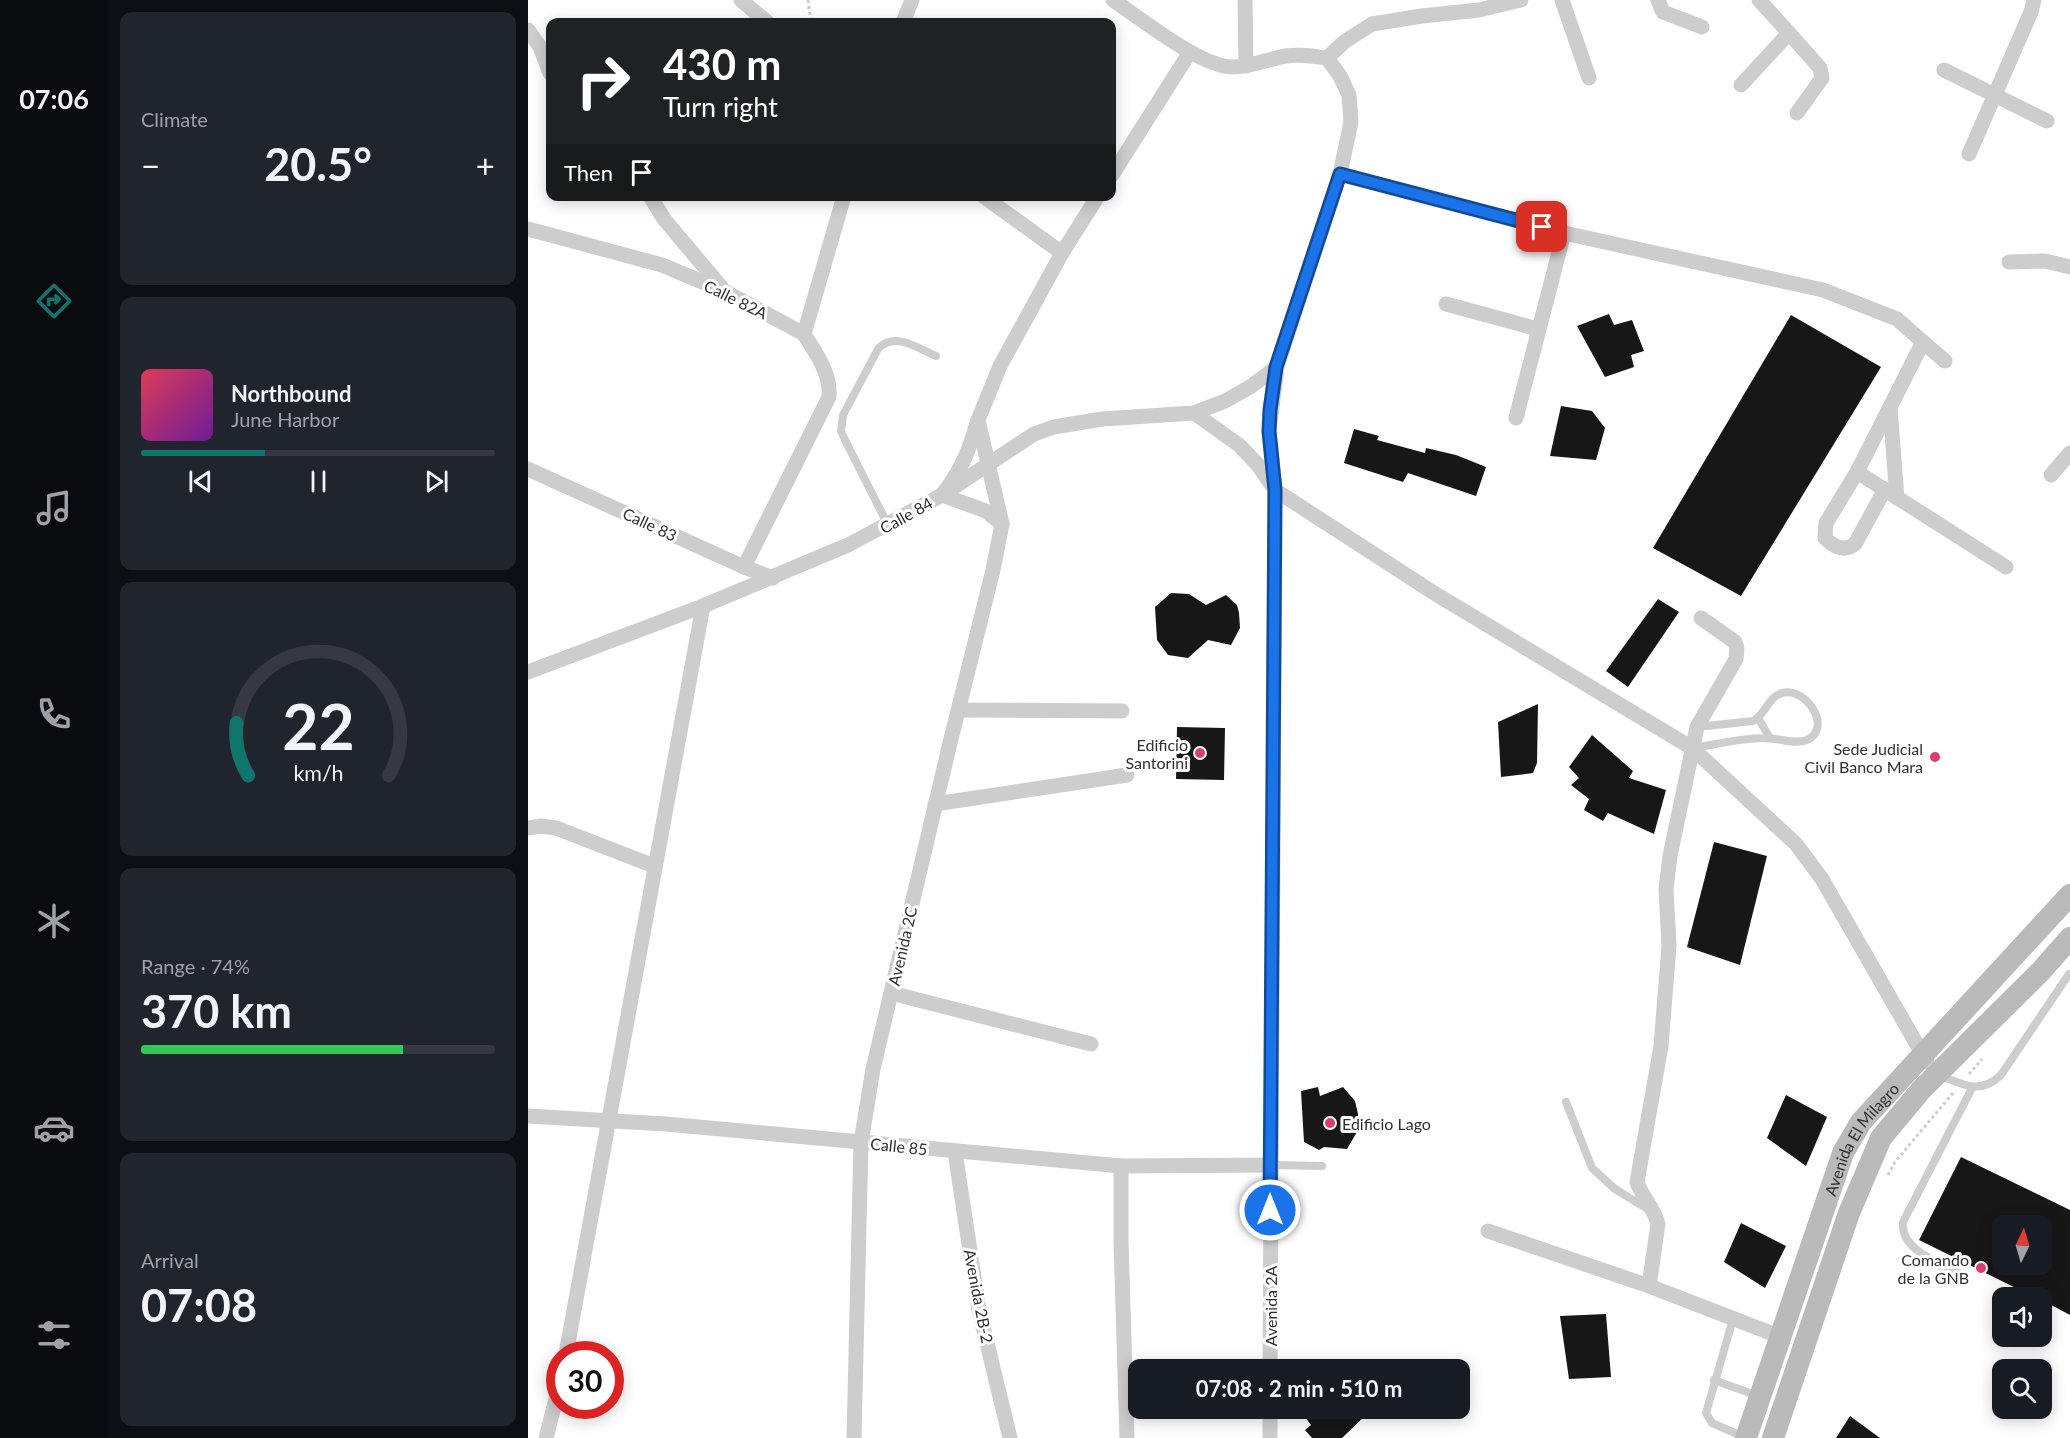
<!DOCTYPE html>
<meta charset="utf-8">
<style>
body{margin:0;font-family:Lato,sans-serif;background:#20242c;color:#f1f3f6;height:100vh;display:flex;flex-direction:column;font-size:22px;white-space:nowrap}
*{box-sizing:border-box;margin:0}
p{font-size:20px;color:#9ea1a6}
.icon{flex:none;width:33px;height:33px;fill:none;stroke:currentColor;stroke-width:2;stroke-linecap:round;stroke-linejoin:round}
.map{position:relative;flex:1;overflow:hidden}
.details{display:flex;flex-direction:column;gap:12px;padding:12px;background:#0d0f14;width:420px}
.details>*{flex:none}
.guide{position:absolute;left:18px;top:18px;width:570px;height:183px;border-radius:12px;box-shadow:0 3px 15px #0003;background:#202124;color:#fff;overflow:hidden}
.needle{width:39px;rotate:5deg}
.tools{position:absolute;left:1464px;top:1215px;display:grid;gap:12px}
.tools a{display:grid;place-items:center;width:60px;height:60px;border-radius:12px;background:#171b24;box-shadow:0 3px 15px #0003;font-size:30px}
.speed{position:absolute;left:18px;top:1341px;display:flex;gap:12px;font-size:30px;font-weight:700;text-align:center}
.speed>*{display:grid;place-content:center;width:78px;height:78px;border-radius:50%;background:#171b24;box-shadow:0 3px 15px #0003;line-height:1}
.speed .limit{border:9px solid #d22;background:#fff;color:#111}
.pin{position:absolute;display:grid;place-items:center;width:51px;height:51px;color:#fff;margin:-26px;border-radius:12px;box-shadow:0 3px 9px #0006}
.me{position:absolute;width:66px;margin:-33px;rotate:0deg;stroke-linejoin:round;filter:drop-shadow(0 0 4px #0008)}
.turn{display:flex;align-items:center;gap:21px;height:126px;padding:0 18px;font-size:27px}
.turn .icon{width:78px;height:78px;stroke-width:2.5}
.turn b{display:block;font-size:42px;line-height:51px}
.then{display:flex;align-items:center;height:57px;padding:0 18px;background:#0003;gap:12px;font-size:22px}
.big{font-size:45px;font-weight:700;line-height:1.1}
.details .widget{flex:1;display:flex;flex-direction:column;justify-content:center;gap:9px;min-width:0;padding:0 21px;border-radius:12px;background:#20242c}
.details .dial{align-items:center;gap:0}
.dial svg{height:156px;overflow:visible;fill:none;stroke:#363941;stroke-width:7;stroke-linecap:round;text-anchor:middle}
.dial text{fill:#f1f3f6;stroke:none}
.song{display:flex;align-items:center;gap:18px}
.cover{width:72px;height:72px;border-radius:9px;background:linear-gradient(135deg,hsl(350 70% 55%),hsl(280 70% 35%))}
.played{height:6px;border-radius:3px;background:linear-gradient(90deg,#0f766e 35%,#363941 35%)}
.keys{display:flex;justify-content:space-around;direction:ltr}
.heat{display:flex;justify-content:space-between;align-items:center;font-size:33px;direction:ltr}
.charge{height:9px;border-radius:4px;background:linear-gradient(90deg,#34c759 74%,#363941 0)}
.trip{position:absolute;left:600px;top:1359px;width:342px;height:60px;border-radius:12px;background:#171b24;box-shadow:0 3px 15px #0003;font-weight:700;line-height:60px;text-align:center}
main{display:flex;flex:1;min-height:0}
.tab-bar{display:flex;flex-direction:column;width:108px;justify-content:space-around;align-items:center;background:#090b0e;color:#9ea1a6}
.tab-bar .icon{width:42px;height:42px}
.tab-bar .current{color:#0f766e}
.tab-bar b{font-size:27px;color:#f1f3f6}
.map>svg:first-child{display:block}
.building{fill:#171717;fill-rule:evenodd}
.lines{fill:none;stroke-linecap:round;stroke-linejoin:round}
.path{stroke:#cdcdcd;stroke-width:3;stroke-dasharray:3 3;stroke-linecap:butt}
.lane{stroke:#cdcdcd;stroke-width:8}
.street{stroke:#cdcdcd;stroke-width:15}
.secondary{stroke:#bababa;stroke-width:22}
.route-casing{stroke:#114b97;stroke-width:15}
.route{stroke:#1a73e8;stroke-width:10}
.poi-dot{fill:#da3e6a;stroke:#fff;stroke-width:2}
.labels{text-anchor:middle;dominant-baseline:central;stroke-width:6;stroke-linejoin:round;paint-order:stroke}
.street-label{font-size:16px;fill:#303030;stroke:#fff}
.poi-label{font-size:16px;fill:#303030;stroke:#fff;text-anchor:end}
</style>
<main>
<nav class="tab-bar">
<b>07:06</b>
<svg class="icon current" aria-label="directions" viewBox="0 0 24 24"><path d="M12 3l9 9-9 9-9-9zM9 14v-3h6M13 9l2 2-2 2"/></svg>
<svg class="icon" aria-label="music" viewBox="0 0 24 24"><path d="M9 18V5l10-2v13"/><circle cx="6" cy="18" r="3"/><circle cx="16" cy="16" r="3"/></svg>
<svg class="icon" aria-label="phone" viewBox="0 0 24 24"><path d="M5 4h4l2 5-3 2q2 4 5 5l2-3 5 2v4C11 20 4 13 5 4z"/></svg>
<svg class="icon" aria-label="climate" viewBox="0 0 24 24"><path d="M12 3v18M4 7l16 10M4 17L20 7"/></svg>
<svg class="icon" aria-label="car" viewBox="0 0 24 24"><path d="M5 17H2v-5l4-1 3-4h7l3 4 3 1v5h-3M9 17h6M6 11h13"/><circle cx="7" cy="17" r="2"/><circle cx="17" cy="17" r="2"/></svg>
<svg class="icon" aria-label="filters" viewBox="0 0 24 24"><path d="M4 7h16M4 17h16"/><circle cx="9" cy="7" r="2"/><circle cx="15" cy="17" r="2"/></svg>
</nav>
<section class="details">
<div class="widget"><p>Climate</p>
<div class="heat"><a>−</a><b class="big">20.5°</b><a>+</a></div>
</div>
<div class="widget">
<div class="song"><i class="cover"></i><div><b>Northbound</b><p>June Harbor</p></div></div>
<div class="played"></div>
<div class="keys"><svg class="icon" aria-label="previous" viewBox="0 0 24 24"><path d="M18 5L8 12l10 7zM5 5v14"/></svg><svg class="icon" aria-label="pause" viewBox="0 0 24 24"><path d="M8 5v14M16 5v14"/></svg><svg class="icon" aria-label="next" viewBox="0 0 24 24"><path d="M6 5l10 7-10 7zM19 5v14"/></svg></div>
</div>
<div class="widget dial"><svg viewBox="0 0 100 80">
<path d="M14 69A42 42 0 1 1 86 69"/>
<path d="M14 69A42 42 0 0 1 8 42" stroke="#0f766e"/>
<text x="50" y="56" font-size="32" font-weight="700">22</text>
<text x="50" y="72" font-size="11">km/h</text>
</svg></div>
<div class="widget"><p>Range · 74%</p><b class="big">370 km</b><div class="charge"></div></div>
<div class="widget"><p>Arrival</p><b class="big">07:08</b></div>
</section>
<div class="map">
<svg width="1542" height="1438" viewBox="0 0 1542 1438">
<rect width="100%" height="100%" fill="#fff"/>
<!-- building -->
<g class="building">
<path d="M1081,314L1086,325L1104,320L1116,351L1103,355L1106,367L1077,377L1049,326Z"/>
<path d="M1263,315L1353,367L1213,596L1125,548Z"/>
<path d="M1033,406L1064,411L1077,428L1068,460L1022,456Z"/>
<path d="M826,429L851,436L849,440L897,453L898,448L928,455L958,467L948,496L880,473L875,482L816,463Z"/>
<path d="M643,593L661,594L678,605L698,595L709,605L711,613L712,628L703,645L680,640L660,658L640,655L629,640L627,607Z"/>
<path d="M1130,599L1151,612L1100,687L1078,671Z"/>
<path d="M1010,704L1009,763L1005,773L973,777L970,722Z"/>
<path d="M649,727L697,728L696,780L648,779Z"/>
<path d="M1064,735L1105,771L1101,778L1138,790L1126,834L1080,813L1075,821L1056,810L1061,799L1043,785L1051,778L1041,767Z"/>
<path d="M1186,842L1239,856L1212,965L1159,947Z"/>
<path d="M790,1087L792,1096L815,1087L827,1101L830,1114L829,1132L819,1149L796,1147L791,1150L776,1142L773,1091Z"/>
<path d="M1258,1095L1299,1117L1278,1166L1239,1138Z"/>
<path d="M1433,1157L1542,1210V1315L1514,1300V1298H1508L1391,1240ZM1474,1226H1514V1264H1474Z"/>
<path d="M1213,1223L1258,1246L1237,1288L1196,1262Z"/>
<path d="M1078,1314L1083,1377L1041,1379L1032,1316Z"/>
<path d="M784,1408H831L838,1415L814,1438H784L777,1430L783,1425L777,1417Z"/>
<path d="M1322,1416L1352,1438H1308Z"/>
</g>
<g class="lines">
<!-- path -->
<g class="path">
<path d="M280,0L283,22"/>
<path d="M1441,1074L1454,1059"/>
<path d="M1360,1175L1367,1162L1425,1093"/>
</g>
<!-- lane -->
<g class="lane">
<path d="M360,525L317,440L313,431L315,415L350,349C366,331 390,348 408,356"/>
<path d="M1230,718L1242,738"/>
<path d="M1165,748C1190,744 1222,736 1247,739C1257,740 1269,744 1279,740C1305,728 1278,686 1254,693C1241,696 1237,715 1225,721L1169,727"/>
<path d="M1413,1076C1436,1085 1452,1095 1473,1075L1541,974"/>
<path d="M1038,1102L1064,1168L1087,1189L1118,1208"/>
<path d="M742,1165L794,1166"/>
<path d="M1434,1275C1413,1263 1372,1251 1375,1222L1444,1088"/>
<path d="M1205,1319L1178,1413L1184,1423L1216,1437"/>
<path d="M1186,1380L1230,1396"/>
</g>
<!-- street -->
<g class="street">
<path d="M213,0L239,22"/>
<path d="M585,0C612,18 673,67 704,67C722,67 740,59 758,56C771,54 785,56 799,58"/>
<path d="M717,0L718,66"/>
<path d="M1034,0L1061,78"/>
<path d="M1130,0L1135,12L1174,27"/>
<path d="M375,22L384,0"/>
<path d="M0,30L12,47L22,73"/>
<path d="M1261,33L1292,68L1294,78L1269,113"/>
<path d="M799,58L816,42L844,24L894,16L951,10L993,0"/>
<path d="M1416,70L1519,121"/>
<path d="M1213,85L1261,33L1231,0"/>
<path d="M1441,154L1503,12L1506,0"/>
<path d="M812,174L1036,233L1295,290L1369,319L1395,342L1329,472L1298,523L1297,538C1306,547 1316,552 1327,544L1357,489"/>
<path d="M584,175L662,52"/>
<path d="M122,196L136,219L194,288"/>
<path d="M455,196L534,253"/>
<path d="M0,229L134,265L198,292L276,334L316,196"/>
<path d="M1481,262L1517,261L1542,267"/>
<path d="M918,304L1010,329"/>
<path d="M1395,342L1417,361"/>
<path d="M1362,408L1369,498"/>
<path d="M666,413L711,445L730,465L747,490L906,593L1164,748L1268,844L1294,879L1399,1062"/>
<path d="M988,418L1036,233"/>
<path d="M449,423C440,454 433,470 414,495L458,511L474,524"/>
<path d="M0,469L216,567L245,578"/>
<path d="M1329,472L1478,567"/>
<path d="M1523,475L1542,453"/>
<path d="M216,567L301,397C303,373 288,354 276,334"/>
<path d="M0,672L175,606L320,545L414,495L506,434L526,427L574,419L666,413L697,401L722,387L749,367"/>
<path d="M431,710L594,711"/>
<path d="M407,804L599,775"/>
<path d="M0,828L13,826L28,828L126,866"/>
<path d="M363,993L563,1044"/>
<path d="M0,1116L138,1124L593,1166L742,1165"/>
<path d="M427,1152L451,1310L482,1438"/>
<path d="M593,1166V1242L599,1438"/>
<path d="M960,1231L1121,1286L1253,1337"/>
<path d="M1121,1286L1130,1224C1126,1208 1114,1197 1109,1182L1133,1046L1141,946L1138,889L1142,856L1169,727L1208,659L1209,648L1207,642L1173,618"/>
<path d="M38,1354C86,1105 128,855 175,606"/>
<path d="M742,1370L747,490L741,431L749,367L812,174L823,122L821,95L812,76L799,58"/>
<path d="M18,1438L32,1383"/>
<path d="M326,1438L333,1142L345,1069L422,743L465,570L474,524L450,420L472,366L534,253L570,196"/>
<path d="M742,1438V1408"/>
</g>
<!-- secondary -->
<g class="secondary">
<path id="s1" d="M1218,1438L1315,1153L1333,1122L1542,895"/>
<path d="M1245,1438L1321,1213L1353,1138L1393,1090L1513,971L1542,938"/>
</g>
</g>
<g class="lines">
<defs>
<path id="route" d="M742,1210L747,490L741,431L742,410L748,367L812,174L1014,227"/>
</defs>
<!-- route casing -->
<use href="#route" class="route-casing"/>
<!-- route -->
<use href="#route" class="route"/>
</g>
<!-- markers -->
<g class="poi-dot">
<circle cx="672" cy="753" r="6"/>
<circle cx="1407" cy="757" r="6"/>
<circle cx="802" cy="1123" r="6"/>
<circle cx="1453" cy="1268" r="6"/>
</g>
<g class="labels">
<!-- street labels -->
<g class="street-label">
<text transform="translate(208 299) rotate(26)">Calle 82A</text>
<text transform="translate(378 515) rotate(-29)">Calle 84</text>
<text transform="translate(122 524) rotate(25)">Calle 83</text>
<text transform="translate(374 946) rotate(-77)">Avenida 2C</text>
<text stroke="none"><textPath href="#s1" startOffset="322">Avenida El Milagro</textPath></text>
<text transform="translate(371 1146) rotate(6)">Calle 85</text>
<text transform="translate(451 1296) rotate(79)">Avenida 2B-2</text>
<text transform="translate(742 1306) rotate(-90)">Avenida 2A</text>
</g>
<!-- poi labels -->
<g class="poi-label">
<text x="660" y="744">Edificio<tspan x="660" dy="18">Santorini</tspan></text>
<text x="1395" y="748">Sede Judicial<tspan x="1395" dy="18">Civil Banco Mara</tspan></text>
<text x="814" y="1123" text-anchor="start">Edificio Lago</text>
<text x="1441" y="1259">Comando<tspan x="1441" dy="18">de la GNB</tspan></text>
</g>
</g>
</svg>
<div class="tools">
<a><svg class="needle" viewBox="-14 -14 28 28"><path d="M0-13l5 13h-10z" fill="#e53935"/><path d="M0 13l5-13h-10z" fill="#9ea1a6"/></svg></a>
<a><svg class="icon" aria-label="sound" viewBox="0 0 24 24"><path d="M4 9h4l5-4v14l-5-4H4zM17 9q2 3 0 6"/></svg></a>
<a><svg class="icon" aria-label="search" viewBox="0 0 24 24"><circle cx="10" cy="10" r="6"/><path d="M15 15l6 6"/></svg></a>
</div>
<div class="speed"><div class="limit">30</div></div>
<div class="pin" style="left:1014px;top:227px;background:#d93025"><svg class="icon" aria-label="arrive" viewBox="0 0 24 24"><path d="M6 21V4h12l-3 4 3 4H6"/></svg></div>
<svg class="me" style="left:742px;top:1210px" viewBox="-20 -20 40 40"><circle r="17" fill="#1a73e8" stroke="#fff" stroke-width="3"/><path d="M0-11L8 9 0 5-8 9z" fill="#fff"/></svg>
<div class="trip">07:08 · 2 min · 510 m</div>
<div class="guide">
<div class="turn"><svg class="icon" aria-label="right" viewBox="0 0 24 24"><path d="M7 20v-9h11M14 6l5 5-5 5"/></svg><div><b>430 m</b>Turn right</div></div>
<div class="then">Then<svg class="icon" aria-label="arrive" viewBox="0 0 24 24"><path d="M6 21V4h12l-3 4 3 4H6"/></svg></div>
</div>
</div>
</main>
